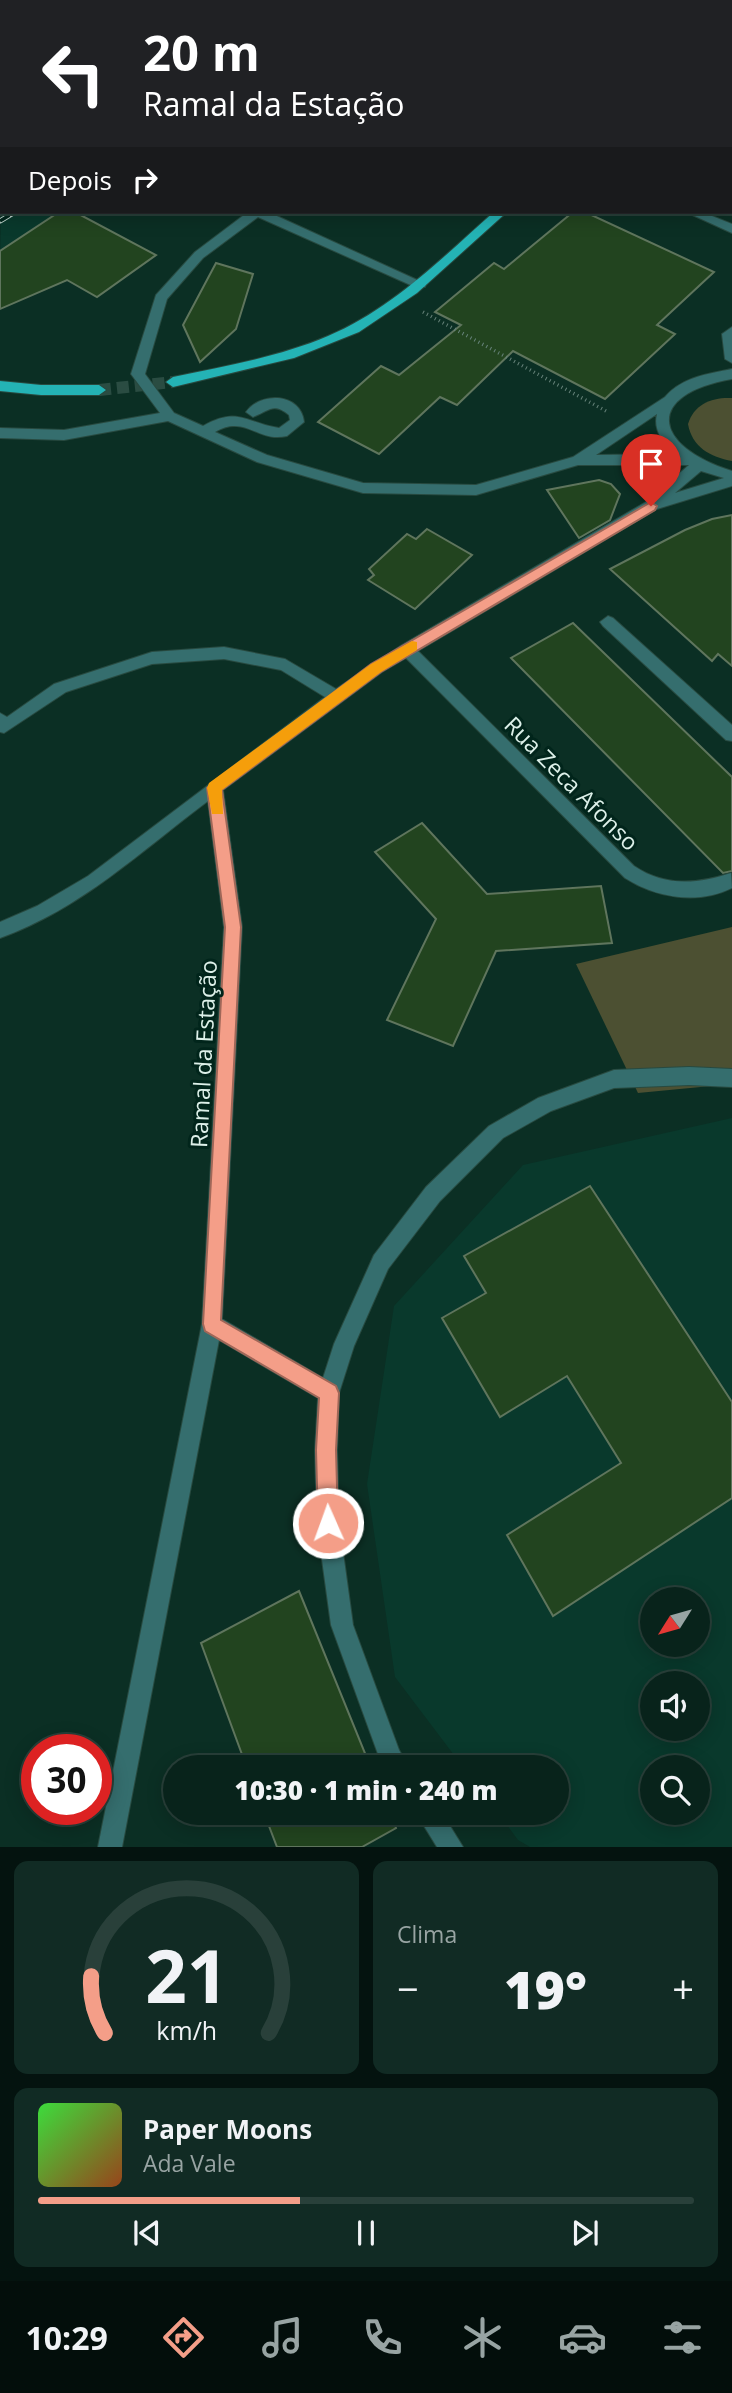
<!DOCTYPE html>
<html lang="pt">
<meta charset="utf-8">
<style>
body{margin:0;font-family:"Open Sans",sans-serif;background:#112b24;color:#f1f3f6;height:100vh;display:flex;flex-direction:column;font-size:26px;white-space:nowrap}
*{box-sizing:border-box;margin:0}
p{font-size:23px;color:#98a4a3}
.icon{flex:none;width:38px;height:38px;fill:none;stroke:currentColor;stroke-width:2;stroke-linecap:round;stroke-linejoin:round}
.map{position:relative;height:1847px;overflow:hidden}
.drawer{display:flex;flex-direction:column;gap:14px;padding:14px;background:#04130f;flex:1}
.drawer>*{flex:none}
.guide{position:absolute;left:0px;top:0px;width:733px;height:214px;box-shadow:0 4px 18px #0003,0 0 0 2px #29403a;background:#202124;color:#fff;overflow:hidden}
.needle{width:46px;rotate:233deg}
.tools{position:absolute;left:640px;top:1587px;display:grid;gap:14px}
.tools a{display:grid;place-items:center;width:70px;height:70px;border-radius:50%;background:#08231b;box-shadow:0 4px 18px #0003,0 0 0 2px #29403a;font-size:35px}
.speed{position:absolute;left:21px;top:1734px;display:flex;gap:14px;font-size:35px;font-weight:700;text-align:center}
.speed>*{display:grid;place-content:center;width:91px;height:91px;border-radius:50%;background:#08231b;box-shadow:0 4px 18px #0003,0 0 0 2px #29403a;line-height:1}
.speed .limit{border:10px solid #d22;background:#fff;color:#111}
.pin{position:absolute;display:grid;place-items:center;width:60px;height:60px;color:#fff;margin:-72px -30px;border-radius:50% 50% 50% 0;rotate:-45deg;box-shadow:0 0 7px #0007}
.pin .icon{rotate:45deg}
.me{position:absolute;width:77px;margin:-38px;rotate:358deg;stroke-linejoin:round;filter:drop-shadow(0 0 5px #0008)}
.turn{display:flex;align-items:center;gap:24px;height:147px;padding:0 28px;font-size:32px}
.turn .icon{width:91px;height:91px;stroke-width:2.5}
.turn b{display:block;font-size:49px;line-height:60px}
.then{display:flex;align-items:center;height:66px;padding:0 28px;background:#0003;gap:14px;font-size:26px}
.big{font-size:52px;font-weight:800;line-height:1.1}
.drawer .widget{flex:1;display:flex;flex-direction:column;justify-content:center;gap:10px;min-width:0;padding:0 24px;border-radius:14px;background:#112b24}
.drawer .dial{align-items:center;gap:0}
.dial svg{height:182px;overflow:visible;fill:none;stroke:#29403a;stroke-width:7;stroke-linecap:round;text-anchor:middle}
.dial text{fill:#f1f3f6;stroke:none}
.song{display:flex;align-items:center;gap:21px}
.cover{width:84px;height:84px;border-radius:10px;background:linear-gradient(135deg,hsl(120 70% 55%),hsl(20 70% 35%))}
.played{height:7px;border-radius:4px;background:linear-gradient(90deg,#f49e88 40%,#29403a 40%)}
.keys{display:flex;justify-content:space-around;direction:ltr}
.heat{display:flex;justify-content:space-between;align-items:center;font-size:38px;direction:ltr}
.drawer .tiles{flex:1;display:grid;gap:14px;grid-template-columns:1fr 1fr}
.widget:last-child{grid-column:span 2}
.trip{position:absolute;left:163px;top:1755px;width:406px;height:70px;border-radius:35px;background:#08231b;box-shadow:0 4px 18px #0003,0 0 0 2px #29403a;font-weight:800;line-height:70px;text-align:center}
.tabs{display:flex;height:112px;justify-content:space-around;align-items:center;background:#030e0b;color:#98a4a3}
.tabs .icon{width:49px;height:49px}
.tabs .active{color:#f49e88}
.tabs b{font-size:32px;color:#f1f3f6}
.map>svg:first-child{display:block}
.built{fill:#09392c;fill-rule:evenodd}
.green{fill:#4c5032}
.building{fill:#22441f;stroke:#5f755d;stroke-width:2}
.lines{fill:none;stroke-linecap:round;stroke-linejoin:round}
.major-tunnel{stroke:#2a4c42;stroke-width:12;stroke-dasharray:12 6;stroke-linecap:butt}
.minor-casing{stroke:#284a40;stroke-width:2}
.major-casing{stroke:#284a40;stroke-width:2}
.path{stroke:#67837a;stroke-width:3.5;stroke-dasharray:1 3.5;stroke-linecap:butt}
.minor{fill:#356e6e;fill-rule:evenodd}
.major{fill:#24b3b5;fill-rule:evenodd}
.rail-casing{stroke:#c4d9d1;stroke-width:5}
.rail{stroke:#01251b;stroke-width:3.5;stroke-dasharray:11;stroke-linecap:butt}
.route{fill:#f49e88;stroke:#9f6758;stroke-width:2}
.slow{fill:#f59e0b}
.labels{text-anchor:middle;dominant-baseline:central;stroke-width:6;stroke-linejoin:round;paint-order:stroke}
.street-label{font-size:23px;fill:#ddf0e9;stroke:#01251b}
</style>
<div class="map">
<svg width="732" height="1847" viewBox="0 0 732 1847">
<rect width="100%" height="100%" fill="#0b2f24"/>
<!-- built -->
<g class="built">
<path d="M190,0H457L189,2Z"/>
<path d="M2,154V212H89L0,267Z"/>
<path d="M732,1118V1847H530L518,1840L498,1813H556V1768L463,1767L395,1677L367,1484L394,1306L523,1165ZM653,1600H698V1645H653ZM653,1684H698V1729H653ZM653,1768H698V1813H653Z"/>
</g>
<!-- green -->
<g class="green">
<path d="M732,398V461C710,457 692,447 688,424C694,404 712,397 732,398Z"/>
<path d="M732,927V1084L638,1093L576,964Z"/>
</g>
<!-- building -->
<g class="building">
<path d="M59,212H75L156,255L97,297L67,280L0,309V251Z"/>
<path d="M573,212H585L714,272L657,325L675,334L605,399L513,351L457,405L440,397L379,454L318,422L381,366L399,375L461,325L435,312L494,263L504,269Z"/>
<path d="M216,263L253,274L236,329L200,362L183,325Z"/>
<path d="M599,480L611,484L620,494L610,520L579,538L547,490Z"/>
<path d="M732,515V666L718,654L712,661L610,569L685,530L712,519Z"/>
<path d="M427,529L472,555L415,609L368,580L374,575L369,569L407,534L416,539Z"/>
<path d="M573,623L732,777V871L723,873L511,658Z"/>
<path d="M422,823L487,894L601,886L612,943L496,951L453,1046L387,1020L436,919L375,852Z"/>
<path d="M590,1186L732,1402V1498L553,1616L507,1535L621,1463L567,1376L500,1417L442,1318L486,1293L464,1256Z"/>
<path d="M299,1591L371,1768H247L201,1643Z"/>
<path d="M264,1813H390L396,1828L362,1847H277Z"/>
</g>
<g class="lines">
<!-- major-tunnel -->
<path class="major-tunnel" d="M99,390L173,382"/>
<defs>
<g id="minor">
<path d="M514,0H525L513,2Z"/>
<path d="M248,212H268L426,284L425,287H415L258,217L203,258L167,299L145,374L174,413L203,426C238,406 246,423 279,428L290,420L289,415C273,402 269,411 253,417L246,412C261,391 301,393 304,422L287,436C258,443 245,414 215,432L267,455L363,483L476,485L573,457L665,397C682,377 707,374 732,369V379C642,395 654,447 732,471V486L657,509L418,651L634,866C665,887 698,884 731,873L732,888C698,905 656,898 625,878L406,658L382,672L223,790L242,927L222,1319L323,1378L334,1344L374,1255L426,1187L489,1126L538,1098L614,1070L689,1067L732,1069V1087L689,1085L614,1088L551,1111L503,1138L440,1201L388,1269L354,1346L339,1393L337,1450L339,1523L353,1625L399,1750L409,1768L382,1765L331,1625L317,1523L315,1450L318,1398L219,1340L122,1847H98L202,1324L224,927L208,801C141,851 81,909 0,938V922L37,906L88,876L325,697L281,670L224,659L152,664L66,692L4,733L0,732V713L7,717L54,684L152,652L224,647L285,659L336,689L402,645L646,502L689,465H578L476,495L363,493L257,462L168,421L64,440L0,438V428L64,430L160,413L131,374L156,295L195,252ZM657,414C653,430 663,442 673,454L596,455ZM701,471L724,478L675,493Z"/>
<path d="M686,212H702L732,224V233Z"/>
<path d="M732,327V363L725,359L722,334Z"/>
<path d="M608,616L613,618L732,725V741L726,740L603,626L600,622Z"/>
<path d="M416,1813H442L463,1847H437Z"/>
</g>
<g id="major">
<path d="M494,212H507L417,293L359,332L294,358L173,387L166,382L173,377C225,366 279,357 328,336C392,309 443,257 494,212Z"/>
<path d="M0,381L41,385H99L106,390L99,395H41L0,391Z"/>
</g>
</defs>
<!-- minor casing -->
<use href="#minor" class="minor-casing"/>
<!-- major casing -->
<use href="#major" class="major-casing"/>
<!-- path -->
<path class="path" d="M423,312L606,411"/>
<!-- minor -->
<use href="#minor" class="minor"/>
<!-- major -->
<use href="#major" class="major"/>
<defs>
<g id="rail">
<path d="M323,2L326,0"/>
<path d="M0,221L15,212"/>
</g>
</defs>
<!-- rail casing -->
<use href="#rail" class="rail-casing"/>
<!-- rail -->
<use href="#rail" class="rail"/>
</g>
<!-- route -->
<path class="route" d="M651,502L657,506L655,510L381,672L222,790L241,927L221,1320L336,1386L339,1393L336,1450L338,1523L335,1530L328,1533L321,1530L318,1523L316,1450L319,1398L205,1331L203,1324L225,927L207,788L371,664Z"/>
<!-- slow -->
<path class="slow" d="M412,641L417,642V650L381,672L222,790L223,814H212L207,788L209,783L371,664Z"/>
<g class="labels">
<!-- street labels -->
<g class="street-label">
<text transform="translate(572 783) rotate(45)">Rua Zeca Afonso</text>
<text transform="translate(203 1054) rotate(-87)">Ramal da Estação</text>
</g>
</g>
</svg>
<div class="tools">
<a><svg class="needle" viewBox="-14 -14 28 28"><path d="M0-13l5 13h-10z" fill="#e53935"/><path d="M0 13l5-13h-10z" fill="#98a4a3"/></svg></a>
<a><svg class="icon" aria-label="sound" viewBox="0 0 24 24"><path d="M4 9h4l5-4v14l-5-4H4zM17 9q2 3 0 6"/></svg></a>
<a><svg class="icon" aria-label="search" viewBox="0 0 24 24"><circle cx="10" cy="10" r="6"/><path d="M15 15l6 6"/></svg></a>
</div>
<div class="speed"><div class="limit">30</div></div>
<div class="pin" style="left:651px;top:506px;background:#d93025"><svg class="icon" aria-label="arrive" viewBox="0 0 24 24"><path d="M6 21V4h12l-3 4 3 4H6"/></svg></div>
<svg class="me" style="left:328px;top:1523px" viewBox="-20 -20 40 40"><circle r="17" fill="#f49e88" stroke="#fff" stroke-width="3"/><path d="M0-11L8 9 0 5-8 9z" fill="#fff"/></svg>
<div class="trip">10:30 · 1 min · 240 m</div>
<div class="guide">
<div class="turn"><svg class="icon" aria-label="left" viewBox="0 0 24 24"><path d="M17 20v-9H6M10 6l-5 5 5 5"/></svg><div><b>20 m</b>Ramal da Estação</div></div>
<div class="then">Depois<svg class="icon" aria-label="right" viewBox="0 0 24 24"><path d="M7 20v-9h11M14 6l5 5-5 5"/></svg></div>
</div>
</div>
<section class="drawer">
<div class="tiles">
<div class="widget dial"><svg viewBox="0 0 100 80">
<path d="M14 69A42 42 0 1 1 86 69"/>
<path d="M14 69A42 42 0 0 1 8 44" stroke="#f49e88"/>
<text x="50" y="56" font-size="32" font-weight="700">21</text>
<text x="50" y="72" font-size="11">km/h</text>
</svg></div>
<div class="widget"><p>Clima</p>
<div class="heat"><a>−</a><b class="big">19°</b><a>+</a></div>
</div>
<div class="widget">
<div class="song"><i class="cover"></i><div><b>Paper Moons</b><p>Ada Vale</p></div></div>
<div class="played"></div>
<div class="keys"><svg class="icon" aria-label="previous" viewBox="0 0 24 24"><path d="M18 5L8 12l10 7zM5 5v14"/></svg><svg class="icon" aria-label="pause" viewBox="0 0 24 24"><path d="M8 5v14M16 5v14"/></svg><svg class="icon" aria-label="next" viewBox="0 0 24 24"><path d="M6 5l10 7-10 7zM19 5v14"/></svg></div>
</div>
</div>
</section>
<nav class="tabs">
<b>10:29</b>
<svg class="icon active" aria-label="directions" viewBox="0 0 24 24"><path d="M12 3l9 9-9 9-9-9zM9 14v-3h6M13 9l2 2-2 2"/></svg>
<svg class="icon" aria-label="music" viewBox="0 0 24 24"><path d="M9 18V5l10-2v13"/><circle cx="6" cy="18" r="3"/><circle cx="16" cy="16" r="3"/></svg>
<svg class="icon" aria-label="phone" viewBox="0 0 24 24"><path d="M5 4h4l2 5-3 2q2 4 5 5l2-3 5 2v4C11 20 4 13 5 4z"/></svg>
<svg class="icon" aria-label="climate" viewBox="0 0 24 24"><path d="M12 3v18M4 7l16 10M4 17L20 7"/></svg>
<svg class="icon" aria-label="car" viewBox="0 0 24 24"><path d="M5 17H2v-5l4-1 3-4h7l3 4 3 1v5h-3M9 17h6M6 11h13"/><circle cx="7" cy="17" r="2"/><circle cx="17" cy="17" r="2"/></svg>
<svg class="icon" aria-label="filters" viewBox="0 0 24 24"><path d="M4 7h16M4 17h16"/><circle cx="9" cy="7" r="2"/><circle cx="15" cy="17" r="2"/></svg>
</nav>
